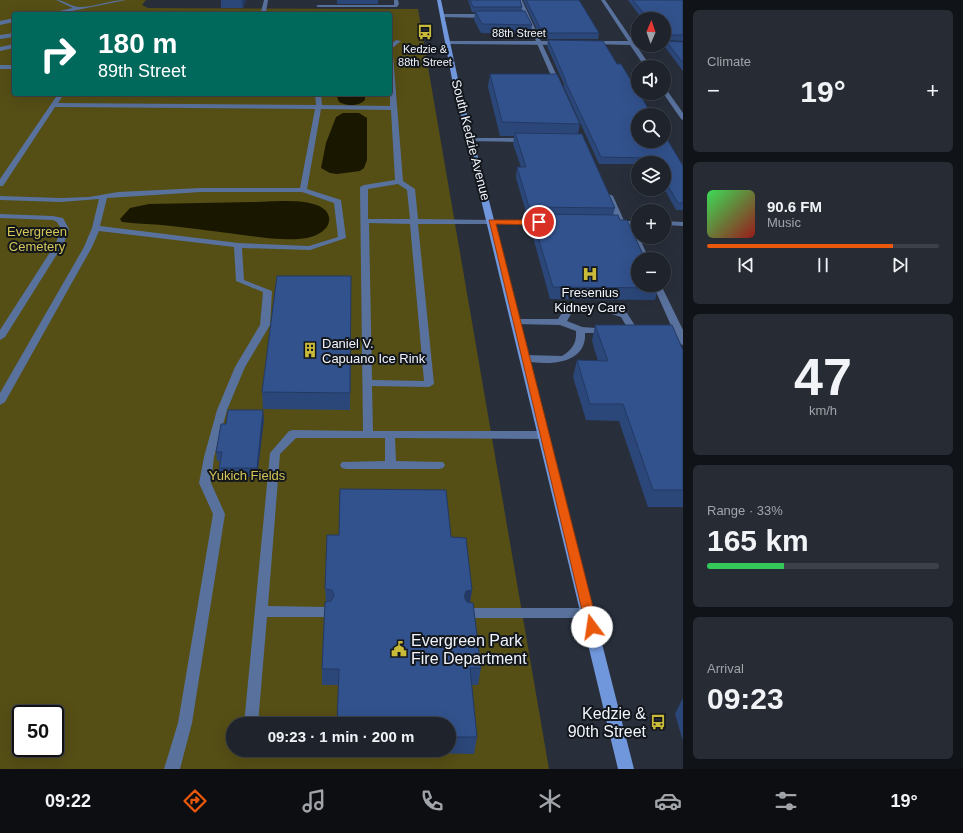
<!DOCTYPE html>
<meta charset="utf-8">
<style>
body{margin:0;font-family:Arial,sans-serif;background:#262b34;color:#f1f3f6;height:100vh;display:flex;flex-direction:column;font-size:15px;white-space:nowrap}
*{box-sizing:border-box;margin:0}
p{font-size:13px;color:#a1a4a9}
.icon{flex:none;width:22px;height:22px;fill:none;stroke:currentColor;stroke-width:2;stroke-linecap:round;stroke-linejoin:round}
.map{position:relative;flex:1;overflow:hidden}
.drawer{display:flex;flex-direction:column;gap:10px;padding:10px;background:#101318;width:280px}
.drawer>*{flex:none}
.top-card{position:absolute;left:12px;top:12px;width:380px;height:84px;border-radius:4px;box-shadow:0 4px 16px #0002,0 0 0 1px #3c4048;background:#00695c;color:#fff;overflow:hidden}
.needle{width:26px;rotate:2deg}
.tools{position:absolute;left:631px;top:12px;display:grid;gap:8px}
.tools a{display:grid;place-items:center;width:40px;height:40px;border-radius:50%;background:#1e232c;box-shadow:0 4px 16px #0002,0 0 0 1px #3c4048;font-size:20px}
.speed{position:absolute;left:12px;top:705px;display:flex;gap:8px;font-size:20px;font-weight:700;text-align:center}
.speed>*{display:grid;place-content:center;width:52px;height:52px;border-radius:50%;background:#1e232c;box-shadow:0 4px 16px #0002,0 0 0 1px #3c4048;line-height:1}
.speed .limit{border:2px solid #111;border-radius:6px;background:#fff;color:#111}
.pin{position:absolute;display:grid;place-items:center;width:34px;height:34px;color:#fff;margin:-17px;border:2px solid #fff;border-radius:50%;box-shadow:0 1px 4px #0007}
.me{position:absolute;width:44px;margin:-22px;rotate:346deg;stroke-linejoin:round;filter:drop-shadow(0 0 3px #0008)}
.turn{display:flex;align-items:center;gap:14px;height:84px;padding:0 20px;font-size:18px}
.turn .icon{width:52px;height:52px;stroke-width:2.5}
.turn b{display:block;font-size:28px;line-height:34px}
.big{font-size:30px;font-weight:700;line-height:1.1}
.drawer .tile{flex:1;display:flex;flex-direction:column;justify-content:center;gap:6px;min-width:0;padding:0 14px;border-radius:6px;background:#262b34}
.drawer .dial{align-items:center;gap:0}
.dial b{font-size:52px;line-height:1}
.song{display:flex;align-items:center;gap:12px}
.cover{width:48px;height:48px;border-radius:6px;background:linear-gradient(135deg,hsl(130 70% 55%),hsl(0 70% 35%))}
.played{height:4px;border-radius:2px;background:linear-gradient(90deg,#ea580c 80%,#3c4048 80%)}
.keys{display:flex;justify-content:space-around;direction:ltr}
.heat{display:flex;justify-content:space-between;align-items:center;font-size:22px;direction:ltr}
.charge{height:6px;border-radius:3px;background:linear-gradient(90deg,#34c759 33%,#3c4048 0)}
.trip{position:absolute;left:226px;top:717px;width:230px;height:40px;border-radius:20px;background:#1e232c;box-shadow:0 4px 16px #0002,0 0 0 1px #3c4048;font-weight:700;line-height:40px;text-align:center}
.dock{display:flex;height:64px;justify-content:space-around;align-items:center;background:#0c0e12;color:#a1a4a9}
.dock .icon{width:28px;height:28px}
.dock .selected{color:#ea580c}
.dock b{font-size:18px;color:#f1f3f6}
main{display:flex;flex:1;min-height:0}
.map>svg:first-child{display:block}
.green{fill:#554e15;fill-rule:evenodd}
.water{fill:#1a1700}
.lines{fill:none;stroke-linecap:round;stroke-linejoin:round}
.service{fill:#59729d;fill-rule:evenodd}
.minor{fill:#59729d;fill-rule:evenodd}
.secondary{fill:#7097dc;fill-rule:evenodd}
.wall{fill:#2b4779}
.shaded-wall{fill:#233963}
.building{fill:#32528d;stroke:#233963}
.route{fill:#ea580c;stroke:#983908}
.labels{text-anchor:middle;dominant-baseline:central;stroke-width:4;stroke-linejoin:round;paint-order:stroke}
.far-street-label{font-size:11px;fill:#f0f4fd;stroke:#13171c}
.far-poi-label{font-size:11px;fill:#f0f4fd;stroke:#13171c}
.street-label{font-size:13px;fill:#f0f4fd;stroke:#13171c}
.park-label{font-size:13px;fill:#d4c656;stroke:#13171c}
.poi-label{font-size:13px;fill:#f0f4fd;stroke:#13171c}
.near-poi-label{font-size:16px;fill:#f0f4fd;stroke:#13171c;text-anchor:start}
</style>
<main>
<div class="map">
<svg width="683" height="769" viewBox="0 0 683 769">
<rect width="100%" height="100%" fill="#282f3b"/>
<!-- green -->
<path class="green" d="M0,0H146L142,5L148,8L418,9L549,769H0ZM14,14H390V94H14ZM21,714H55V748H21ZM233,724H449V750H233Z"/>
<!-- water -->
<g class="water">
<path d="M336,94H365V100C358,107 347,106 339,102Z"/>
<path d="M343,113H359L367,118V160L364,168L360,171L337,174L330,173L321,168L326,143L336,117Z"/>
<path d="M253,202C270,202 325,195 329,217C331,229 317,236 307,238C288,241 268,238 250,236C223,232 197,229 171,226C155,224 138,224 122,222L120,219L130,208L149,204Z"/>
</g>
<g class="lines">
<!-- service -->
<g class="service">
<path d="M56,0C64,0 71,7 80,7C94,7 111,0 126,0L57,14H46L73,8Z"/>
<path d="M264,0H268L266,12L318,11L321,13L151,14L154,12H261Z"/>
<path d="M394,0H398L399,4L397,7H318L316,6L318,5H394Z"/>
<path d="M518,0H522L562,87L561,88L556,87Z"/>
<path d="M442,14H488L491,16L488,18L440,17Z"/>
<path d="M14,18V22L0,25V21Z"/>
<path d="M14,33V37L0,39V35Z"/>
<path d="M396,40L401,41L390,50V45Z"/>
<path d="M14,44V48L0,51V47Z"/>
<path d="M390,53L393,55L403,181L415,189L418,219L491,220L495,222L491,224H418L434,384L429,387L372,386L373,431H544L548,432L549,435L548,438L544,439L395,438L396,461L443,462L445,465L443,468L439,469H346L342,468L340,465L342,462L385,461V438H296L280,454L268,606L326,607L331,608L333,612L331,616L326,617H267L258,724H244L270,453L289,431L293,430L363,431L360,187L364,185L395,180L391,110L321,109L307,189L341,200L346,238L310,250L242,248L244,280L272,291L270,325L245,367L227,410L214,457L211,483L225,514L192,723L180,769H164L178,723L213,514L199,483L204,457L217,410L235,367L260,325L263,292L236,281L234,247L99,231L92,247L5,402L0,405V393L84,247L92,228L99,199L61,202L0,200V196L61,198L89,197L118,192L201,188H300L315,109L55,107L3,186H0V179L58,94H64L58,103L316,105L315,94H321L322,105L390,106ZM398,184L407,190L410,219H368V189ZM201,192H302L334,203L338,237L309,246L238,243L100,226L107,198ZM369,223L410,224L424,381L372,380Z"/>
<rect x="0" y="65" width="14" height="4"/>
<path d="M471,138H527L530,140L527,142L469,141V139Z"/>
<path d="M606,194H609L613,196L625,223L624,225H618L617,223L605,196Z"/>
<path d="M0,214L53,216L63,218L69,229L64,243L5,337L0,340V330L56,243L61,229L57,222L53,220L0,218Z"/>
<path d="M626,221H632L633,223L649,259H641L625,223Z"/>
<path d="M653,285H661L683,330V345L680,344L675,336H663L658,333L663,330H673Z"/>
<path d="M606,306L627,313L639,332L637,334H631L621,317L603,311L602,309Z"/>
<path d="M579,307L582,308L584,310L582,312L571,314L567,321L582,327L610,329L612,331L610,333H585C587,366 544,366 522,360L520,358L525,355L562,356C572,350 577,343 576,331L560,325L515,324L512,323L510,321L512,319H558L564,310Z"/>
<path d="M470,608H588L593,609L595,613L593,617L588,618H470L465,617L463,613L465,609Z"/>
</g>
<!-- minor -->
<g class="minor">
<path d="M601,0H605L633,41H638V45H636L651,67H645L630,45L590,44V42L592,41H628Z"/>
<path d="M446,41H560L563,43L560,45L448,44L446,43Z"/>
<path d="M664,42H683V46L662,45H664Z"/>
<path d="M664,88L666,89L683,113V120L681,119L663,93Z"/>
<path d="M488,220H544L548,222L544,224H488Z"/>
<path d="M611,221H638V225H614L610,223Z"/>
<path d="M664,221L683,222V226L664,225Z"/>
</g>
<!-- secondary -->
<path class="secondary" d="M437,0H441L458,79L634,769H618L452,79Z"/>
</g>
<!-- wall -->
<g class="wall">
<path d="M221,0H246L243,8H221Z"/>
<rect x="337" y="0" width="41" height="4"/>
<path d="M468,0H520L522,7V11L532,25L531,34L481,33L474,20L475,12H472Z"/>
<path d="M523,0H579L599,33L598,39H544L541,34H539Z"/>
<path d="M628,0H683V41L664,40V19H642Z"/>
<path d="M548,40L617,64L683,166V210H676L666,192H661L659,189H664V163H638V164H599L564,87V84L547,46Z"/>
<path d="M666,41L683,42V71L665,47Z"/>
<path d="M490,74L580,124L578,134L615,208L613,215L620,220L658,288L655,300L550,299L530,226L531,219H528L516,178L517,167H521L513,144L514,136H500L488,87Z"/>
<path d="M351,292L350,410L263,409L262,392Z"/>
<path d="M595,325L683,350V507H648L619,421L586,420L573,377L577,360L598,361L592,341Z"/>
<path d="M264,419L257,477H220L219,468L220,461H217L216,452L226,424Z"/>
<path d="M451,537L472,590L470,602L481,668L478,685H471L477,737L474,754L337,751V750H449V724L338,685H322V669L326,602L325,589Z"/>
<path d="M683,698V741L675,714Z"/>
</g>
<!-- shaded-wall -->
<g class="shaded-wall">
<path d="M242,0H246L243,8Z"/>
<path d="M263,410L264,419L257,477V468Z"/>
<path d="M472,590L469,607L464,597L466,591Z"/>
</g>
<!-- building -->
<g class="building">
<path d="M470,0H520L522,7H473Z"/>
<path d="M526,0H579L599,33H545L542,28H540Z"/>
<path d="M633,0H683V35H665L664,37V19H648Z"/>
<path d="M475,11H525L532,25L482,24Z"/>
<path d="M548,40L603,41L617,64H621L638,92V93H639L652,115H638V141H664V134L683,166V203H678L668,186H664V163H650L647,158L601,157L565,81H566Z"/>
<path d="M666,41L683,42V63Z"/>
<path d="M490,74H557L580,124L502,122Z"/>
<path d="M515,133L582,134L615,208L529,207L517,167H526Z"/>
<path d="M531,214L618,215L620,220H627L645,259H638V285H657L658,288L553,287Z"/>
<path d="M277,276H351L350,393L262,392Z"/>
<path d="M595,325H672L683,350V490H653L623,404H590L577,360L608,361Z"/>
<path d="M228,410H263L257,468H219L222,452H216L221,424H226Z"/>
<path d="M340,489L446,490L451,537L466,538L472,590L466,591L464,597L467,602L473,603L481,668H470L477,737H449V724H337L339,669H322L325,602L331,601L334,596L332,590L325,589L327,535H339Z"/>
</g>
<!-- route -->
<path class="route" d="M489,220H539L542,222L539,225L496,224L598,627L596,631L592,632L588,631L586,627Z"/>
<!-- icons -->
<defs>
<symbol id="bus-bare" viewBox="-9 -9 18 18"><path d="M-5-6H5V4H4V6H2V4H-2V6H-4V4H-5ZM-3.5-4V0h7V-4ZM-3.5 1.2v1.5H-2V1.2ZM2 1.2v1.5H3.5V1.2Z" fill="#caba3a" stroke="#13171c" stroke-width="2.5" paint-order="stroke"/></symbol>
<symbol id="hospital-bare" viewBox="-9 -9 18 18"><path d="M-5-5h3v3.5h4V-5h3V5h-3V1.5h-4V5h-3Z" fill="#caba3a" stroke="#13171c" stroke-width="2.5" paint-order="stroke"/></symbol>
<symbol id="building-bare" viewBox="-9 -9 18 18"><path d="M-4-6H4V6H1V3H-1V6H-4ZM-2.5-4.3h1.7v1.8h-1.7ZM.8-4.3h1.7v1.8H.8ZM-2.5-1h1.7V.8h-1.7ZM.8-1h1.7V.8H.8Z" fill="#caba3a" stroke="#13171c" stroke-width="2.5" paint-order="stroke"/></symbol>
<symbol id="civic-bare" viewBox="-9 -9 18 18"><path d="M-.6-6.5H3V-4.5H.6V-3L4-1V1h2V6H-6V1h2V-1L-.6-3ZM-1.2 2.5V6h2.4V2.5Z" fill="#caba3a" stroke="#13171c" stroke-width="2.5" paint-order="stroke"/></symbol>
</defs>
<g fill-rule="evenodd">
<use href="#bus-bare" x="414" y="21" width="22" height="22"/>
<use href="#hospital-bare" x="579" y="263" width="22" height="22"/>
<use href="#building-bare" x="299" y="339" width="22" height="22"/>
<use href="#civic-bare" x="388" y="638" width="22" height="22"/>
<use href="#bus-bare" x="647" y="711" width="22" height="22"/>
</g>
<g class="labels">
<!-- far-street labels -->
<g class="far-street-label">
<text x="519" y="33">88th Street</text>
</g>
<!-- far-poi labels -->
<g class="far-poi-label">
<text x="425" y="49">Kedzie &amp;<tspan x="425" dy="13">88th Street</tspan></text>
</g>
<!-- street labels -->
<g class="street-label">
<text transform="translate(471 140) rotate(76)">South Kedzie Avenue</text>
</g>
<!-- park labels -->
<g class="park-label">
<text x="37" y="231">Evergreen<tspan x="37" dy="15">Cemetery</tspan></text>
<text x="247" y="475">Yukich Fields</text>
</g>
<!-- poi labels -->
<g class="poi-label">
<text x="590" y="292">Fresenius<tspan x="590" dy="15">Kidney Care</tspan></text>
<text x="322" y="343" text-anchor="start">Daniel V.<tspan x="322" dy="15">Capuano Ice Rink</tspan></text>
</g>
<!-- near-poi labels -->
<g class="near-poi-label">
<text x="411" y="640">Evergreen Park<tspan x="411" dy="18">Fire Department</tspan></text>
<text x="646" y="713" text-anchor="end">Kedzie &amp;<tspan x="646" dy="18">90th Street</tspan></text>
</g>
</g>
</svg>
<div class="tools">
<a><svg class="needle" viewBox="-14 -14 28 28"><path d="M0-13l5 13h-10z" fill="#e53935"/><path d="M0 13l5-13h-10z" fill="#a1a4a9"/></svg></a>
<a><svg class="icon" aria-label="sound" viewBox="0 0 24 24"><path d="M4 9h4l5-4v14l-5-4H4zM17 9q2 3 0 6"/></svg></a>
<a><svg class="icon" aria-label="search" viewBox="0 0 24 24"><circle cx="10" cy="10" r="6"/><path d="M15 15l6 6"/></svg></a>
<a><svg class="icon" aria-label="layers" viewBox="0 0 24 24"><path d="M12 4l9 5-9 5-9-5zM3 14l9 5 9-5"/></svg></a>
<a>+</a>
<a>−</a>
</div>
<div class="speed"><div class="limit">50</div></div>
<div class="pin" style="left:539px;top:222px;background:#d93025"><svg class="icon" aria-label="arrive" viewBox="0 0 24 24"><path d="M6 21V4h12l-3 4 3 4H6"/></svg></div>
<svg class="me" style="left:592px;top:627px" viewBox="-20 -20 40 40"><circle r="19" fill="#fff"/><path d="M0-13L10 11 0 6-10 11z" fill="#ea580c"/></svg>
<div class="trip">09:23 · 1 min · 200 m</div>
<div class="top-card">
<div class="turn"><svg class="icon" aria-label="right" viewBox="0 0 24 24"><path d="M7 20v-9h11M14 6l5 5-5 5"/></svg><div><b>180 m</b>89th Street</div></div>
</div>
</div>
<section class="drawer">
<div class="tile"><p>Climate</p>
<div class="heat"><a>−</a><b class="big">19°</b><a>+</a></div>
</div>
<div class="tile">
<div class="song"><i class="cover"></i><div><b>90.6 FM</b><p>Music</p></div></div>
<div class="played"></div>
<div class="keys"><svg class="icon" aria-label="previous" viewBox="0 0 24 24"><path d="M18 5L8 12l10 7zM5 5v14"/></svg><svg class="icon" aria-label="pause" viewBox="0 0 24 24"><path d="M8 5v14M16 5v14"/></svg><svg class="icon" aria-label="next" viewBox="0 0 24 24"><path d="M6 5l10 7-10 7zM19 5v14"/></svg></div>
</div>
<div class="tile dial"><b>47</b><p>km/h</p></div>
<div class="tile"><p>Range · 33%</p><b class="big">165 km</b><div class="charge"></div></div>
<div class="tile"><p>Arrival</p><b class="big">09:23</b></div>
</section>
</main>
<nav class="dock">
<b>09:22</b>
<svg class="icon selected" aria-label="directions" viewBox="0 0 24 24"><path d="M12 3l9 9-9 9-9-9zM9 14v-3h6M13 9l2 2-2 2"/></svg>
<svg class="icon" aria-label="music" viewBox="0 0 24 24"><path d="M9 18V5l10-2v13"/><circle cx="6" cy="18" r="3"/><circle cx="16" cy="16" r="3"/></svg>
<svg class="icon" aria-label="phone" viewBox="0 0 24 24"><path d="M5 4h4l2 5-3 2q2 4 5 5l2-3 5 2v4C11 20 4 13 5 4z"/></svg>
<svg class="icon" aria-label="climate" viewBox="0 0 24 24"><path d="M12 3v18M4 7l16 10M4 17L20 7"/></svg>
<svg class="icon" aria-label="car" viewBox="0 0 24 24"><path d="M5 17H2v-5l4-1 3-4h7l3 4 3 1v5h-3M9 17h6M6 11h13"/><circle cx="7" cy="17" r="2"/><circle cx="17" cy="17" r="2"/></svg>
<svg class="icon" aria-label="filters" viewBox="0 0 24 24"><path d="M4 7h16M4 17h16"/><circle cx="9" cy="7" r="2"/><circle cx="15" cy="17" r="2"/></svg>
<b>19°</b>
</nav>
